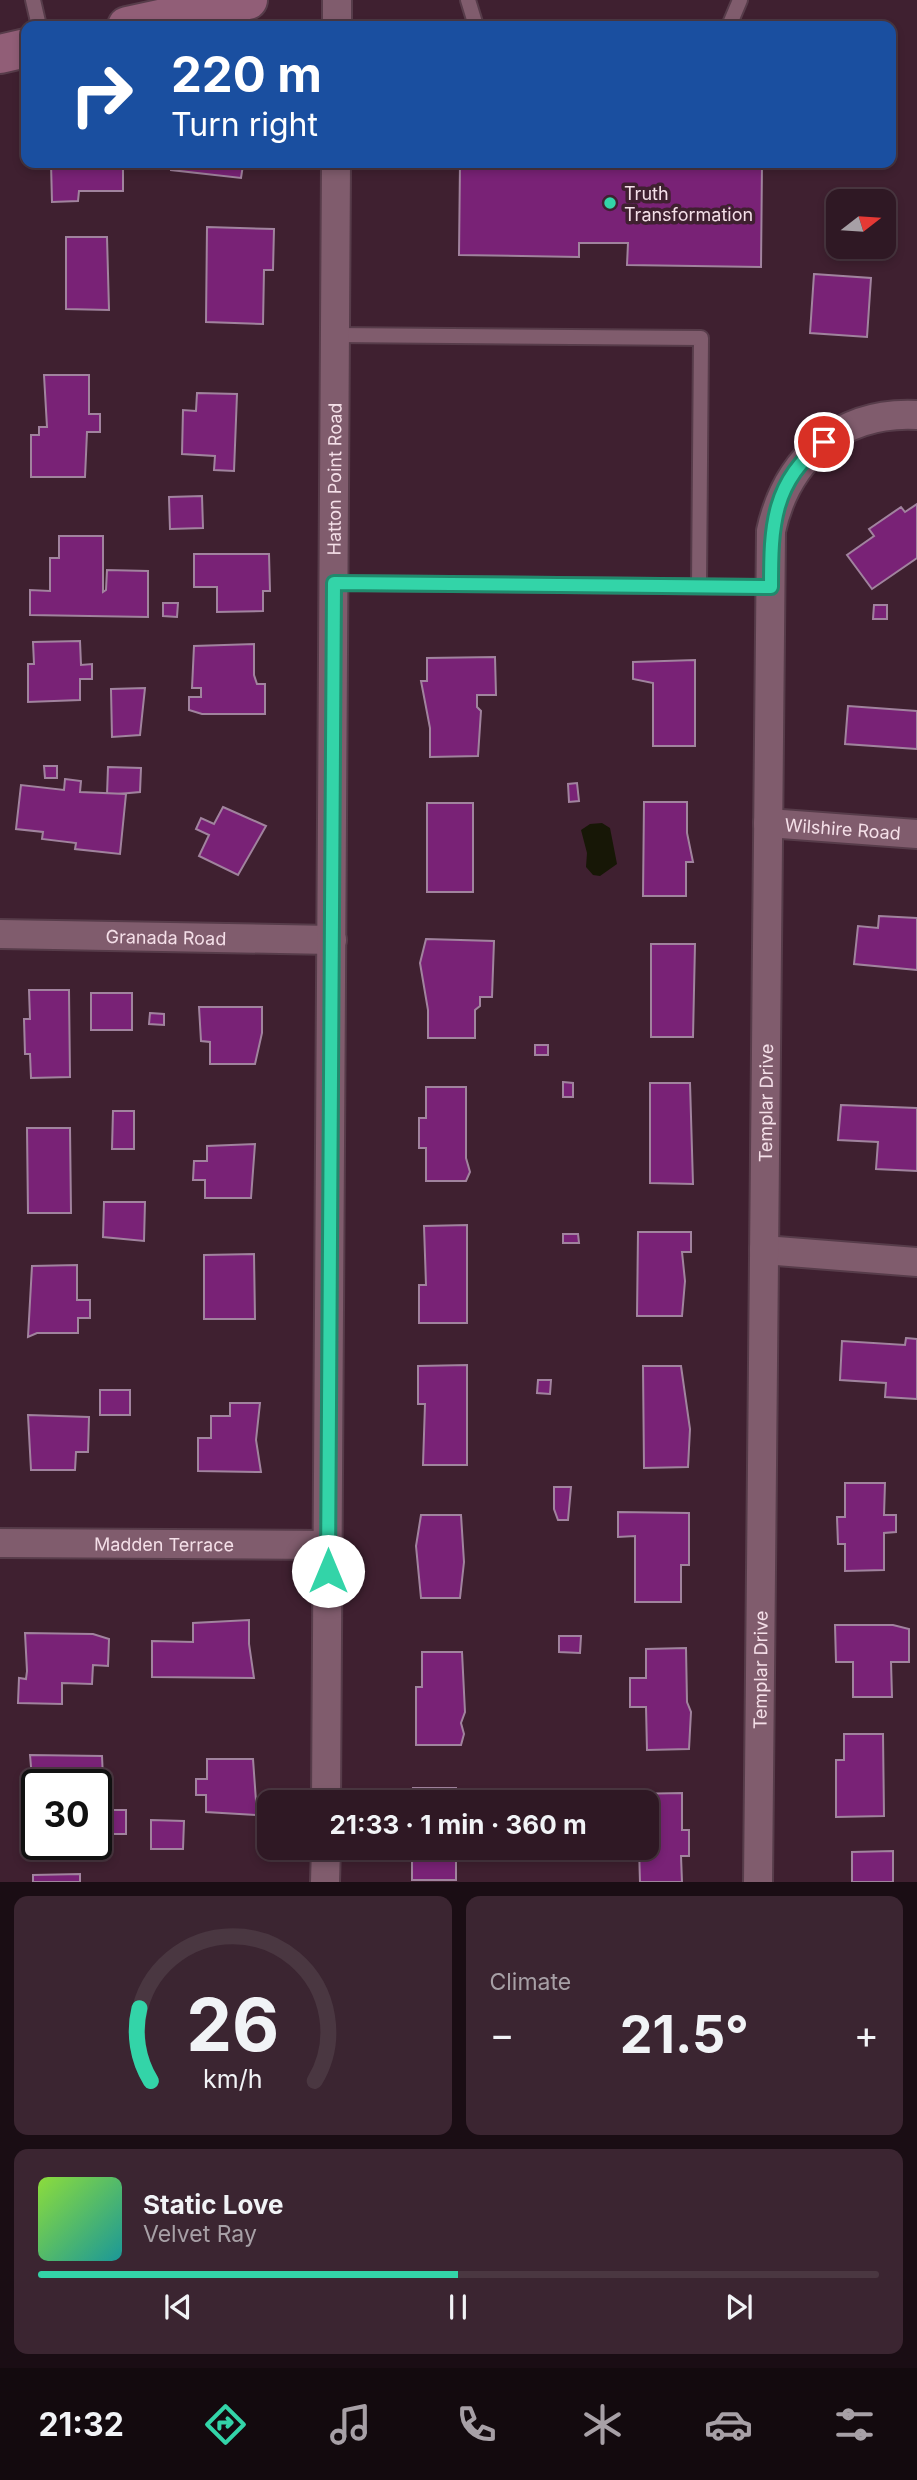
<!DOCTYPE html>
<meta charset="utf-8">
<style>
body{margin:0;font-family:Inter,sans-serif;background:#3b2531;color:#f1f3f6;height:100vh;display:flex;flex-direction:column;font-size:26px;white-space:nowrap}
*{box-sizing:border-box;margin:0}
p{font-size:23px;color:#a7a0a6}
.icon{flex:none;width:38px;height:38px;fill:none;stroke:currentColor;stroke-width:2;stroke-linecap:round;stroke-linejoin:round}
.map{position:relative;height:1882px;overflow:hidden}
.drawer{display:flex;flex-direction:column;gap:14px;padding:14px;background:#1a0d14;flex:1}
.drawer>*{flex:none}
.guide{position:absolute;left:21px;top:21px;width:875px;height:147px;border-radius:14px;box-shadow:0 4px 10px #0003,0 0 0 2px #4a3741;background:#1a4fa0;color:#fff;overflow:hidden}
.needle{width:46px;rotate:73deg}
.fabs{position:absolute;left:826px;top:189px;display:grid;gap:14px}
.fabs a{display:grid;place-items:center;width:70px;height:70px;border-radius:14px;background:#2f1824;box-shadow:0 4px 10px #0003,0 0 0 2px #4a3741;font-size:35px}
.speed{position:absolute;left:21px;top:1769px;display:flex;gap:14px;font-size:35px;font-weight:700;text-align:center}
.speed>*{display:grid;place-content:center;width:91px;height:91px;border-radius:50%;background:#2f1824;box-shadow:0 4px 10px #0003,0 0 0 2px #4a3741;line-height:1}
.speed .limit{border:4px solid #111;border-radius:10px;background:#fff;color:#111}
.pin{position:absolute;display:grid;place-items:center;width:60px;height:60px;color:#fff;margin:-30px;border:4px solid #fff;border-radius:50%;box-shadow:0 2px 7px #0007}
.me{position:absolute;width:77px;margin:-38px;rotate:0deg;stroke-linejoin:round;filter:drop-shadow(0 0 5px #0008)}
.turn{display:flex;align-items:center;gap:24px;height:147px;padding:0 35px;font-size:32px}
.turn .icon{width:91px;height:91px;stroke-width:2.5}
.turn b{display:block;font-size:49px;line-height:60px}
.big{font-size:52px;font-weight:700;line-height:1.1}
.drawer .tile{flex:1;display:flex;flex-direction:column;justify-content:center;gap:10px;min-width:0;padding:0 24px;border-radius:14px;background:#3b2531}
.drawer .dial{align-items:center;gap:0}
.dial svg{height:182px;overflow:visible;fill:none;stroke:#4a3741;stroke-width:7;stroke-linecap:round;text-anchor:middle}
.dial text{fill:#f1f3f6;stroke:none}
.song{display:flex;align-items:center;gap:21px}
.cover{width:84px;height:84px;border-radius:10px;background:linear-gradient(135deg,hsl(90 70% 55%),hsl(180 70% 35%))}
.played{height:7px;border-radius:4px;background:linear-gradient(90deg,#33d4a8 50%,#4a3741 50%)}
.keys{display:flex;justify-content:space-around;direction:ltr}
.heat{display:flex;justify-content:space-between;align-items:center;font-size:38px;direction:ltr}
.drawer .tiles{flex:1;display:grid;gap:14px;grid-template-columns:1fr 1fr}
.tile:last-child{grid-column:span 2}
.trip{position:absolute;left:257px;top:1790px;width:402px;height:70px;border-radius:14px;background:#2f1824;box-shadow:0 4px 10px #0003,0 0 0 2px #4a3741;font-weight:700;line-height:70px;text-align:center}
.tab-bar{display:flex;height:112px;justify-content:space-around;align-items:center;background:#130a0e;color:#a7a0a6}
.tab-bar .icon{width:49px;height:49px}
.tab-bar .on{color:#33d4a8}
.tab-bar b{font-size:32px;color:#f1f3f6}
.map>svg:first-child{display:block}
.water{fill:#171706}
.building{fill:#792276;stroke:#a1839e;stroke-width:2}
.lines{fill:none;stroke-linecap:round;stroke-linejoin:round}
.service-casing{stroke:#573c4a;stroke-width:18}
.minor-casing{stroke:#573c4a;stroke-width:32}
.secondary-casing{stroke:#573c4a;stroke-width:42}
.service{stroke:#805c6d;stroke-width:14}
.minor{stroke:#805c6d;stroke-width:28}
.secondary{stroke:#915e77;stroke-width:38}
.route-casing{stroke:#218a6d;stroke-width:18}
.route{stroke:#33d4a8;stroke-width:12}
.poi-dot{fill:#33d4a8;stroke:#3f2030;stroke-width:2.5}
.labels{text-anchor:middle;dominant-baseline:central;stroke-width:7;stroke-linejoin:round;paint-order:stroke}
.poi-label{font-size:18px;fill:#f4dfe8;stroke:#3f2030;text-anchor:start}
.street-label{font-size:18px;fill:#f4dfe8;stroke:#3f2030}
</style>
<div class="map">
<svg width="917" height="1882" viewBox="0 0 917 1882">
<rect width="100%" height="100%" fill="#3f2030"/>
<!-- water -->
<path class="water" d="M602,823L610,828L617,864L600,876L593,875L586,867L587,853L581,830L590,824Z"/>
<!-- building -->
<g class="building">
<path d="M51,163H123V191H79L78,201L52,202Z"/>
<path d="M171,163H283L282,169L243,165L241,178L171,170Z"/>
<path d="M460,163H762L761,267L627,265L628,243H579V257L459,255Z"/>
<path d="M207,227L274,229L273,270H264L263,324L206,322Z"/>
<path d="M66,237H107L109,310L66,309Z"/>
<path d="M814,274L871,278L867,337L810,333Z"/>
<path d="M44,375H89V414H100V432H87L85,477H31V435H39V427H47Z"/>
<path d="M197,393L237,394L234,471L214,470L215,456L182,454L183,410L196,411Z"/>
<path d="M202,496L203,528L170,529L169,497Z"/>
<path d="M917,504V558L872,589L847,555L874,536L869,529L901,507L905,512Z"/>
<path d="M59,536H103V592L106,590L107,570L148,571V617L30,615V590L50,591V558H59Z"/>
<path d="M194,554H269L270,591H263V611L217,612V587H194Z"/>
<path d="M163,603H178L177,617L163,616Z"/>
<path d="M874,605H887V619H873Z"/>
<path d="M80,641L81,665L92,664V679H80V700L28,702V664H34L33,642Z"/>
<path d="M254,644V675L257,684H265V714H202L189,710V697H201V688H192L194,646Z"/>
<path d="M495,657L496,695H477V707L481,711L478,756L430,757V728L421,681H427V658Z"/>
<path d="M695,660V746H653V683L633,679V662Z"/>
<path d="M145,688L140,735L112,737L111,689Z"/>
<path d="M848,706L917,711V749L845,744Z"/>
<path d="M44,766H57V778H45Z"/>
<path d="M108,767L141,768L140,792L107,795Z"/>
<path d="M65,779L81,781L80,792L126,794L120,854L75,849L76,843L42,839L43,832L16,829L21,785L64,790Z"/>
<path d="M577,783L579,801L569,802L568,784Z"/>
<path d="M644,802H687V833L693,862H686V896H643Z"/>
<rect x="427" y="803" width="46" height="89"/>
<path d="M223,807L266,826L238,875L199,856L209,835L196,829L201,818L214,824Z"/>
<path d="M879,916L917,918V970L854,964L858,926L878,928Z"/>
<path d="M426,939L494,941L492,997H480V1006L475,1010V1038H428V1010L420,963Z"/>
<path d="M651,944H695L693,1037H651Z"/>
<path d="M29,990H69L70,1077L31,1078L30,1054H25L24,1019H30Z"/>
<rect x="91" y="993" width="41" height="37"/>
<path d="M199,1007H262V1033L255,1064H210V1042L201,1041Z"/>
<path d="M150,1013L164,1014V1025L149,1024Z"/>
<rect x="535" y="1045" width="13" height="10"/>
<path d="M563,1082L573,1083V1097H563Z"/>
<path d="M650,1083H690L693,1184L650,1183Z"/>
<path d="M426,1087H466V1158L470,1172L466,1181H426V1148H419V1118H426Z"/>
<path d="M841,1105L917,1108V1171L876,1169L878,1142L838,1140Z"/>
<path d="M113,1111H134V1149H112Z"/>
<path d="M27,1128H70L71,1213H28Z"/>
<path d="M255,1144L251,1198H205V1180H193L194,1161H207V1146Z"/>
<path d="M104,1202H145L144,1241L103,1237Z"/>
<path d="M467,1225V1323H419V1285H426L424,1226Z"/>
<path d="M638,1232H691V1252H682L685,1281L682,1316H637Z"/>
<path d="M563,1234H578L579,1243H563Z"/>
<path d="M254,1254L255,1319H204V1255Z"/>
<path d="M77,1265V1300H90V1318H78V1333H37L28,1337L32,1266Z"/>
<path d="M906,1338L917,1339V1399L885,1397L886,1383L840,1380L842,1341L905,1345Z"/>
<path d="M467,1365V1465H423L425,1404H418V1366Z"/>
<path d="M643,1366H681L690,1429L688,1467L644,1468Z"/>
<path d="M538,1380H551L550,1394L537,1393Z"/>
<rect x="100" y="1390" width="30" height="25"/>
<path d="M230,1403H260L256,1440L261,1472L198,1471V1438H211V1416H230Z"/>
<path d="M28,1415L89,1417L88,1452H76L75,1470H31Z"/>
<path d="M845,1483H885L884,1515H896V1532L884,1533V1570L845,1571V1544H838L837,1517H845Z"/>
<path d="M554,1487H571L568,1520H558L554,1509Z"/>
<path d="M618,1512L689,1513V1565H681V1602H635V1536L618,1537Z"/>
<path d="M421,1515H461L464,1562L460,1598H421L416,1546Z"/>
<path d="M249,1620V1644L254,1678L152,1677V1641L193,1642V1623Z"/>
<path d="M835,1625H893L909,1629V1662H891L892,1697H853V1662H836Z"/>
<path d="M25,1633L93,1634L109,1639L108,1666L93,1665L92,1684L62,1683V1704L18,1703L19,1678L26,1679L27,1671Z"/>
<path d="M559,1636H581L580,1653L559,1652Z"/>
<path d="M686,1648L687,1702L691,1712L689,1749L647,1750L646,1707H630V1678H646V1649Z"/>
<path d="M422,1652H462L465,1712L461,1723L464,1734L461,1745H416V1687H422Z"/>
<path d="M844,1734H883L884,1816L836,1817V1760H844Z"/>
<path d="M30,1755L102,1756L103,1778H94V1785H37L35,1814Z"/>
<path d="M207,1759H253L257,1815L206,1812V1795H196V1779H207Z"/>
<rect x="413" y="1788" width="43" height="14"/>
<path d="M682,1793V1830H689V1856H681L682,1882H640L639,1848H648V1802H629V1794Z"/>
<rect x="96" y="1810" width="30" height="24"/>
<path d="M151,1820L184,1821L183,1849H151Z"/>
<rect x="412" y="1848" width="44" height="32"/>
<path d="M893,1851V1882H852V1852Z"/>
<path d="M80,1874V1882H33V1875Z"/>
</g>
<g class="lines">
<defs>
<g id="service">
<path d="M33,0L39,26"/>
<path d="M468,0L476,26"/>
<path d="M729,26L740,0"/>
<path d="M335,335L701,338L699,586"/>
<path d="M334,583L770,587"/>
</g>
<g id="minor">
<path d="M337,26V0"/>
<path id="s1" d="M768,823L917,834"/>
<path id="s2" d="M0,934L332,940"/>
<path d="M764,1250L917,1262"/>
<path id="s3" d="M0,1543L328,1545"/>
<path id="s4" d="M326,1802L336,163"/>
<path d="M325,1882L326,1848"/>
<path id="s5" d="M758,1882L771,531C787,458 841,411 917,415"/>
</g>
<g id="secondary">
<path d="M127,26L248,0"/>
<path d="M0,54L26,48"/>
</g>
</defs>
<!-- service casing -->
<use href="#service" class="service-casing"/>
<!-- minor casing -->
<use href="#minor" class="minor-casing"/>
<!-- secondary casing -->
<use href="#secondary" class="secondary-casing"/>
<!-- service -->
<use href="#service" class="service"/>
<!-- minor -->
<use href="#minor" class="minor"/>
<!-- secondary -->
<use href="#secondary" class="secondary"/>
</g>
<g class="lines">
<defs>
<path id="route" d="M328,1571L334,583L771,587C771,527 772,481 824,442"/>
</defs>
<!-- route casing -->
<use href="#route" class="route-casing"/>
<!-- route -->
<use href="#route" class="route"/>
</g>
<!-- markers -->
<circle class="poi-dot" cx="610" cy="203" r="7"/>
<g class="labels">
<!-- poi labels -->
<g class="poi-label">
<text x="624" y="193">Truth<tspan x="624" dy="21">Transformation</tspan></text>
</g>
<!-- street labels -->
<g class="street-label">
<text stroke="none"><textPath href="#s4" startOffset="1323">Hatton Point Road</textPath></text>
<text stroke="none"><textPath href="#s1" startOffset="75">Wilshire Road</textPath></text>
<text stroke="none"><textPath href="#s2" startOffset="166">Granada Road</textPath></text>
<text stroke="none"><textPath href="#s5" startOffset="779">Templar Drive</textPath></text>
<text stroke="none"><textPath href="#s3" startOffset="164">Madden Terrace</textPath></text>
<text stroke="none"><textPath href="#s5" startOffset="212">Templar Drive</textPath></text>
</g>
</g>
</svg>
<div class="fabs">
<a><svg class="needle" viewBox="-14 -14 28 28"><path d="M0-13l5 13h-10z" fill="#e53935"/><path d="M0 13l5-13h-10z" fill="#a7a0a6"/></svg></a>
</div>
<div class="speed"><div class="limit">30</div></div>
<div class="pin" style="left:824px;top:442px;background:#d93025"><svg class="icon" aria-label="arrive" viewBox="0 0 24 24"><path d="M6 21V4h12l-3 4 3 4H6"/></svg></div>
<svg class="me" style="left:328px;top:1571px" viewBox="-20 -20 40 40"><circle r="19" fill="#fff"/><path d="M0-13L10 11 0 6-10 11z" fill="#33d4a8"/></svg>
<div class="trip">21:33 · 1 min · 360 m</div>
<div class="guide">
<div class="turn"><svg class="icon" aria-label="right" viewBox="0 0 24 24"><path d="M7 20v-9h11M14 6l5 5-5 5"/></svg><div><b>220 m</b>Turn right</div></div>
</div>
</div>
<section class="drawer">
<div class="tiles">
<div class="tile dial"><svg viewBox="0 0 100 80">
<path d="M14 69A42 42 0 1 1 86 69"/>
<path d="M14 69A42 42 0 0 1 9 37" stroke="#33d4a8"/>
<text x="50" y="56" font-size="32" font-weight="700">26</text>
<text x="50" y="72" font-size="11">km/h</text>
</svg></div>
<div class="tile"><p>Climate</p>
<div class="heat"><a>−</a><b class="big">21.5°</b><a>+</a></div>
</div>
<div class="tile">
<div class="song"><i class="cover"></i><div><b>Static Love</b><p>Velvet Ray</p></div></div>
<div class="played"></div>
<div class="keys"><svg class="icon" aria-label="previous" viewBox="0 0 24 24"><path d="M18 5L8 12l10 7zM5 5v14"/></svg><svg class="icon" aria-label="pause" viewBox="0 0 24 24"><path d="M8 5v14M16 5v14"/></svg><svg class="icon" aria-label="next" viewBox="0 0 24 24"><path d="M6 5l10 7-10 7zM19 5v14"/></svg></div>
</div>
</div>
</section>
<nav class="tab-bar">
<b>21:32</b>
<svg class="icon on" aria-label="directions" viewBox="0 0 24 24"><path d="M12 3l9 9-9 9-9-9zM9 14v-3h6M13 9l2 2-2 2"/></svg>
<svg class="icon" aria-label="music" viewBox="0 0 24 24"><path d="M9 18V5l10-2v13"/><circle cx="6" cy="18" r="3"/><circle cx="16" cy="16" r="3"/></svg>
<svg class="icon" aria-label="phone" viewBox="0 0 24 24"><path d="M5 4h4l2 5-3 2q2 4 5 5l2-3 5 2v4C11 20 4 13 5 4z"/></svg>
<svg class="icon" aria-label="climate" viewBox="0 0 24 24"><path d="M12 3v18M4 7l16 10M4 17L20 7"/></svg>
<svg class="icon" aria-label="car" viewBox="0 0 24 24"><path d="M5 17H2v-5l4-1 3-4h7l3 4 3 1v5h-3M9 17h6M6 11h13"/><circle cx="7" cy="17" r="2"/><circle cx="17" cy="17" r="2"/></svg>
<svg class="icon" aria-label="filters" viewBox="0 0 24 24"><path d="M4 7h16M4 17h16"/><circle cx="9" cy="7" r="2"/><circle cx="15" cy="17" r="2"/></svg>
</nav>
